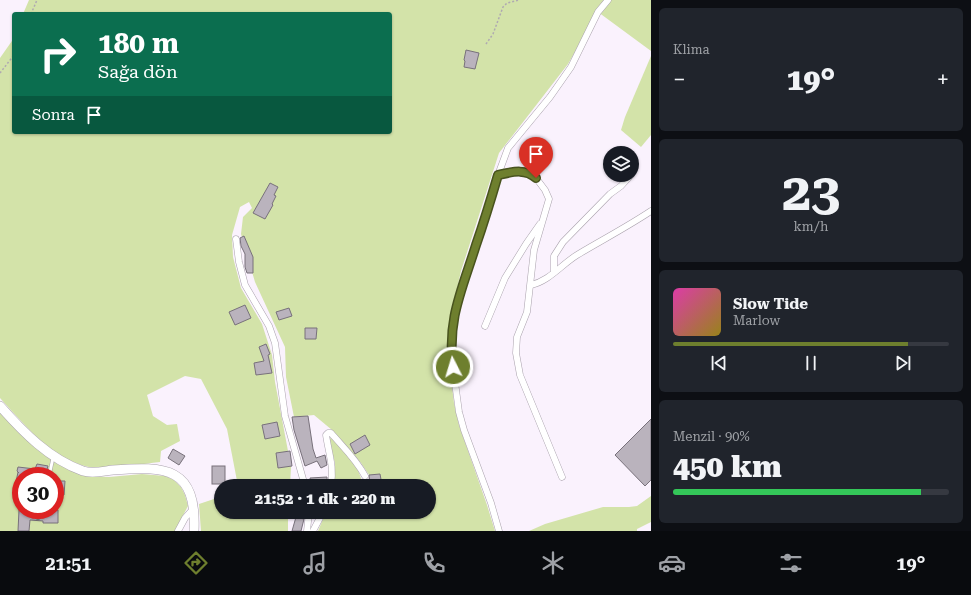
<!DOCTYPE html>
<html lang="tr">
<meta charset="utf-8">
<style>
body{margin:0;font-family:"Roboto Serif",serif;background:#20242c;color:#f1f3f6;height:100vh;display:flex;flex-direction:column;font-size:15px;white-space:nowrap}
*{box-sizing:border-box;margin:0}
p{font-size:13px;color:#9ea1a6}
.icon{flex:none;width:22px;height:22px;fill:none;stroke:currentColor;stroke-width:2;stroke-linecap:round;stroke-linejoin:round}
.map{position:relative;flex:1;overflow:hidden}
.sheet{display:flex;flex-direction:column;gap:8px;padding:8px;background:#0d0f14;width:320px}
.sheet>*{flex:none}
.top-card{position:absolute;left:12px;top:12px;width:380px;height:122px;border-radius:4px;box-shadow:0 1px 3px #0004;background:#0b6e4f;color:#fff;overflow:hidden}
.controls{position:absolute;left:603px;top:146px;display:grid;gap:8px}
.controls a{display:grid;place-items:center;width:36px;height:36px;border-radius:50%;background:#171b24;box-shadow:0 1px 3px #0004;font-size:20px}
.speed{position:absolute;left:12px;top:467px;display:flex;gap:8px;font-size:20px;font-weight:700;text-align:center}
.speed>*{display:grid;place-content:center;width:52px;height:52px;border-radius:50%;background:#171b24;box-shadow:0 1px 3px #0004;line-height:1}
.speed .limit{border:6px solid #d22;background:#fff;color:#111}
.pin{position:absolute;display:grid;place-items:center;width:34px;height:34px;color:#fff;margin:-41px -17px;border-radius:50% 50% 50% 0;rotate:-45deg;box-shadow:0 0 4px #0007}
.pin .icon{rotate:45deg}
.me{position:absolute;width:44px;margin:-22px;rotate:355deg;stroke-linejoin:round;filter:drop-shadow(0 0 3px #0008)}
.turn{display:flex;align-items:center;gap:14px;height:84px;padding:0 20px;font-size:18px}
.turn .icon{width:52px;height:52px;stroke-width:2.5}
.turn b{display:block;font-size:28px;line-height:34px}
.then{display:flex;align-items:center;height:38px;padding:0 20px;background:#0003;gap:8px;font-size:15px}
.big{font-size:30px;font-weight:800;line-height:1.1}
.sheet .widget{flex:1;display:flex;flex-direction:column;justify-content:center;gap:6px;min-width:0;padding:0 14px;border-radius:6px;background:#20242c}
.sheet .dial{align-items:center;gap:0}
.dial b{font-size:52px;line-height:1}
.song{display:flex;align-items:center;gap:12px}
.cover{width:48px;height:48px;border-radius:6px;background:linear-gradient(135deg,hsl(320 70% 55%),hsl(50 70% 35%))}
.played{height:4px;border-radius:2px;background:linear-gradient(90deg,#6e7f2e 85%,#363941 85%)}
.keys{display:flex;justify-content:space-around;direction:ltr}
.heat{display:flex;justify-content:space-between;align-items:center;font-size:22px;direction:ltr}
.charge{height:6px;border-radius:3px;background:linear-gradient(90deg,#34c759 90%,#363941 0)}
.trip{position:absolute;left:214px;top:479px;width:222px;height:40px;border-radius:20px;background:#171b24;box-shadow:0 1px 3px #0004;font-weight:800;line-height:40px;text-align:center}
.tab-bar{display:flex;height:64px;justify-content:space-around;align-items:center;background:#090b0e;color:#9ea1a6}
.tab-bar .icon{width:28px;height:28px}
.tab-bar .on{color:#6e7f2e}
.tab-bar b{font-size:18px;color:#f1f3f6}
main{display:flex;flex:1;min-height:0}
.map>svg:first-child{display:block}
.green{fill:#d3e3a9;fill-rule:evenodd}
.building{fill:#bab3bd;stroke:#78717b}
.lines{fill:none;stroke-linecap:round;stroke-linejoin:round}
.lane-casing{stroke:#aaa2ad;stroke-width:4}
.street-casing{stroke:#aaa2ad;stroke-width:7}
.secondary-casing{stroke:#aaa2ad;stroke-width:10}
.path{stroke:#afa9b1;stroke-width:1.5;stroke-dasharray:2 2;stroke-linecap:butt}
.lane{stroke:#fff;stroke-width:3}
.street{stroke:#fff;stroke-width:6}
.secondary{stroke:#fff;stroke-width:9}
.route-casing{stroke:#48531e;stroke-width:10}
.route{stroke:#6e7f2e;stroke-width:7}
</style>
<main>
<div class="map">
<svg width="651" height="531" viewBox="0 0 651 531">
<rect width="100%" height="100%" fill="#faf2fd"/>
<!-- green -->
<g class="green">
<path d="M29,0H651V51L598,12L568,64L499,153L461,271L449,325L447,344L454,403L459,425L487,505L495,531H318L326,512H429V486H370L369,475L361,463L332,430L314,415L294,417L286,377L285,347L255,282L241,234L243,217L252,208L249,202L240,207L232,235L233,257L241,288L262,324L272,355L275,382L291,467L290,486H238L227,429L201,379L185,376L147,395L153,416L167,425L177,424L180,441L161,451L160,462C142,464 123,467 105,467C100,467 94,468 89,467C51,459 25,425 0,398V58L14,38V132H390V14H23Z"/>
<path d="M651,56V135L641,147L621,130L625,117Z"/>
<path d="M0,412L88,476L109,477L142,474L165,476L174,480L181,487L185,495L188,506L175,531H0ZM21,476H55V510H21Z"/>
<path d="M330,438L333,439L356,465L364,486H333L335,463L329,441Z"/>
<path d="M651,496V522L637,529V531H529L545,524L603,507H629L637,506Z"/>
<path d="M217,498H221V512H288V531H201L199,504Z"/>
</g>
<!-- building -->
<g class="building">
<path d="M466,50L479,53L475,69L464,67L465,61L464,60Z"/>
<path d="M270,183L278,187L274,195L276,196L272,204L273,205L265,219L253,213Z"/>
<path d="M244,236L253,257V273H247L245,267V254L241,246L240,238Z"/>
<path d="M245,305L251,318L235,325L229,312Z"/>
<path d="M289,308L292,316L279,320L276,312Z"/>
<path d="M305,328H317L316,339H305Z"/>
<path d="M266,344L270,354L268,355L272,373L256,375L254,363L264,361L259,347Z"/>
<path d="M308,416L313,449L316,458L325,455L327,465L321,468L317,461L305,466L294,430L292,417Z"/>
<path d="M651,419V480L645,486L615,455Z"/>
<path d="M277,422L280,436L265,439L262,425Z"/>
<path d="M365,435L370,445L355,454L350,444Z"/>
<path d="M173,449L185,456L179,465L168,458Z"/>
<path d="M290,451L292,466L278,468L276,453Z"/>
<path d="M37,464L48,466L45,476H38L27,473V476H21V494L14,492L18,472L19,473L17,471L18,467L35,469Z"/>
<rect x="212" y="466" width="13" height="18"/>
<path d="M380,474L382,485L370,486L369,475Z"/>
<path d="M327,477V486H311L310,478Z"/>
<path d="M55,481H65L64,495H55Z"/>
<path d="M19,510H36L35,518L38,520L41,518L42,510H58V523H43V521L30,520L29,531H18Z"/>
<path d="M296,517L304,519L301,531H292Z"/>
</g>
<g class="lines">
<defs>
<g id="lane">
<path d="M49,476L53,458"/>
<path d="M38,517L39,510"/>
</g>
<g id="street">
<path d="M498,175L508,148L550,97L571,67L598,12L608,0"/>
<path d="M236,239L239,262L245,285L269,326L275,343L285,416L305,486"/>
<path d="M554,272V256L563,242L610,194L621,186L631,175"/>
<path d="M531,285C549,281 561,265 577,255C602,240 627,227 651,211"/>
<path d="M485,326L505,278L526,244L540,224"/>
<path d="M331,486C334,465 329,455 326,435L328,433H331C343,447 356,459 365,476"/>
<path d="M178,531L185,518L194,508"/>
<path d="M307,531L309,512"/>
<path d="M313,531L323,512"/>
<path d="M499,531L491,503L464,430L459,412L451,353V341L454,318L462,285L476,247L498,175L518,171L528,172L536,178L545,190L549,199L534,250L527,312L517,337L516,353L520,375L562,477"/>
</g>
<path id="secondary" d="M0,406C23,432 49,459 83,471C93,474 104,471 113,470C166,466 197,467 194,531"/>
</defs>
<!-- lane casing -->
<use href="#lane" class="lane-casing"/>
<!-- street casing -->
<use href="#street" class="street-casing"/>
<!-- secondary casing -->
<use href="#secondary" class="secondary-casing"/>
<!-- path -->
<g class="path">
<path d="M31,14L37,0"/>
<path d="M486,44L493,34L503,7L507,3L519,0"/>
<path d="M0,73L14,55"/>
</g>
<!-- lane -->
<use href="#lane" class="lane"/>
<!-- street -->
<use href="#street" class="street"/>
<!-- secondary -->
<use href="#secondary" class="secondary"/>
</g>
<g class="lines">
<defs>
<path id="route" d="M453,367C447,319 462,290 476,245C484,222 491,199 498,175C512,172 525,168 536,178"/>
</defs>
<!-- route casing -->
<use href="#route" class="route-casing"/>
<!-- route -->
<use href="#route" class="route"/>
</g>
</svg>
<div class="controls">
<a><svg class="icon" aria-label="layers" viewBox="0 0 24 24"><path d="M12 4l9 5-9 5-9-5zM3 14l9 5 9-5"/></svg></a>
</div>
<div class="speed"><div class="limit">30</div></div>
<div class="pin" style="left:536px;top:178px;background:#d93025"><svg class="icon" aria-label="arrive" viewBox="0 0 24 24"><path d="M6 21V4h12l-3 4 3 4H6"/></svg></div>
<svg class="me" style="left:453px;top:367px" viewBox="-20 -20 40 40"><circle r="17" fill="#6e7f2e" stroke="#fff" stroke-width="3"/><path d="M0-11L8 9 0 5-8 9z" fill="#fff"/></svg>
<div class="trip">21:52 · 1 dk · 220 m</div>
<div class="top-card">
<div class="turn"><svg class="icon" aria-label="right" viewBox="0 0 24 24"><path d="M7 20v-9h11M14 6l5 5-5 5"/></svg><div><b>180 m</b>Sağa dön</div></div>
<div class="then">Sonra<svg class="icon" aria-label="arrive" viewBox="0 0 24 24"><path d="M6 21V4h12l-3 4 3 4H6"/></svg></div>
</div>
</div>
<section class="sheet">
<div class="widget"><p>Klima</p>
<div class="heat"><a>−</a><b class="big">19°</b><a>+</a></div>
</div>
<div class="widget dial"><b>23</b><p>km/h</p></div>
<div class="widget">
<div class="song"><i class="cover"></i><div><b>Slow Tide</b><p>Marlow</p></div></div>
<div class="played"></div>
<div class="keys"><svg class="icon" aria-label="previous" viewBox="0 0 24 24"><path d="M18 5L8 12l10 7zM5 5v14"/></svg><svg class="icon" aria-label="pause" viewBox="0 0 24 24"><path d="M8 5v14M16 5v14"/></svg><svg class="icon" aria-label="next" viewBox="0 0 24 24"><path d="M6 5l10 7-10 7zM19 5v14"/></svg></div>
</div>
<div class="widget"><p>Menzil · 90%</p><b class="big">450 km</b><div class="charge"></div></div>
</section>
</main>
<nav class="tab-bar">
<b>21:51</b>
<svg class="icon on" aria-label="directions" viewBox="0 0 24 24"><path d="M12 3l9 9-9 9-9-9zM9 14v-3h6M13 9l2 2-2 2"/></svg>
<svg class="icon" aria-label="music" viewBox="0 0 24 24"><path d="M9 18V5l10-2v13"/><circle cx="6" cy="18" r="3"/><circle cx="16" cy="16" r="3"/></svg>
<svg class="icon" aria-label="phone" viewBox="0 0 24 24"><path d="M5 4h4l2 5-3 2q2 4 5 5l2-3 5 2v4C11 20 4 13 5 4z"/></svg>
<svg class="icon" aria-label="climate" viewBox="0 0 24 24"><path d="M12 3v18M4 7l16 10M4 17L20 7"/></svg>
<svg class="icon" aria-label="car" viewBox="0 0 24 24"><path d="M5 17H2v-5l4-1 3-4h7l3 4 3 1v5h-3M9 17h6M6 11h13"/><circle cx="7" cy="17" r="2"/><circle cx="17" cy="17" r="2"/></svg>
<svg class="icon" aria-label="filters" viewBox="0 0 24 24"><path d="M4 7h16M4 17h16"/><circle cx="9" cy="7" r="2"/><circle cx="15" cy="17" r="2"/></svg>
<b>19°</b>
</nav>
